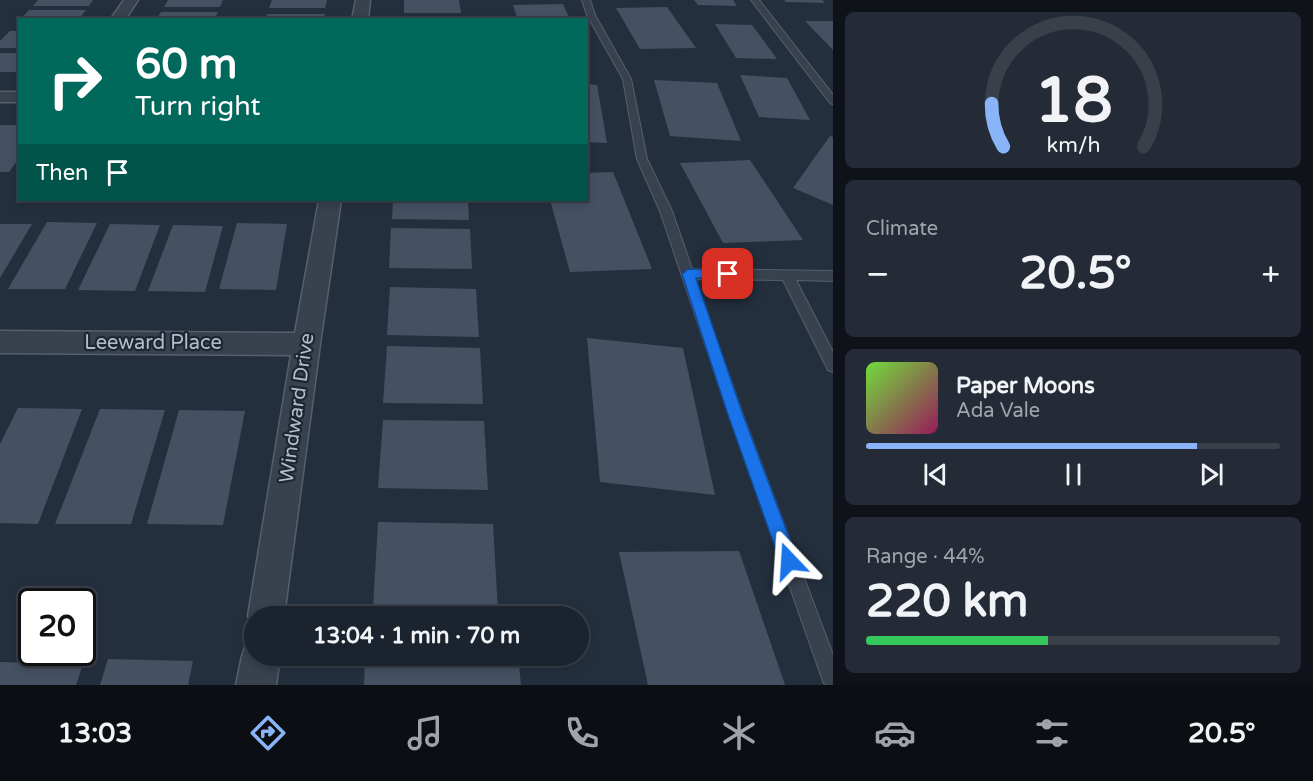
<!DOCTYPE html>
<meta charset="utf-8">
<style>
body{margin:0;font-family:"Varela Round",sans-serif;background:#242b36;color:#f1f3f6;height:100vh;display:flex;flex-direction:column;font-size:22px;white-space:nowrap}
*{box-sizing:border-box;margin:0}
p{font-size:20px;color:#a0a4aa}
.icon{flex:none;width:33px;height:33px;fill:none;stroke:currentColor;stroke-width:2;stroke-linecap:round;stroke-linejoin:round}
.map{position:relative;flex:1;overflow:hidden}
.side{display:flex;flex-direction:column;gap:12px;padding:12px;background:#0f1319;width:480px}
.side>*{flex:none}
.top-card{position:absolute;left:18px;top:18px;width:570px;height:183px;border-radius:0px;box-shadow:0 3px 9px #0003,0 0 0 2px #39404a;background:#00695c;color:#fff;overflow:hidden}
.speed{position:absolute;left:18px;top:588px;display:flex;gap:12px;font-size:30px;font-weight:700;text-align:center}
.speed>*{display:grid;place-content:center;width:78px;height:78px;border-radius:50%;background:#1b232e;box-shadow:0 3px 9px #0003,0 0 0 2px #39404a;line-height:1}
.speed .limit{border:3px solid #111;border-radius:9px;background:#fff;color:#111}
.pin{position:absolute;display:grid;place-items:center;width:51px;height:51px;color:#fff;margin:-26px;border-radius:12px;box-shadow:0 3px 9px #0006}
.me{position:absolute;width:66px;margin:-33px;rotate:340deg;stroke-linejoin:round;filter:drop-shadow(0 0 4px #0008)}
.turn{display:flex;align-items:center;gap:21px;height:126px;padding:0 18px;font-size:27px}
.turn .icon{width:78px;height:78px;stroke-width:2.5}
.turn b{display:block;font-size:42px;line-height:51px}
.then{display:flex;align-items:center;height:57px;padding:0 18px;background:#0003;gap:12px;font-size:22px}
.big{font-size:45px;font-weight:800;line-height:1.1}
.side .tile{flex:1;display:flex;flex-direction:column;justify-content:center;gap:9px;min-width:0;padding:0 21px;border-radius:9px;background:#242b36}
.side .dial{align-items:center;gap:0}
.dial svg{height:156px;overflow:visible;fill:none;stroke:#39404a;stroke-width:7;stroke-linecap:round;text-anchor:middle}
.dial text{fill:#f1f3f6;stroke:none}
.song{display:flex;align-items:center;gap:18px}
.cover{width:72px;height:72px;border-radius:9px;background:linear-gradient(135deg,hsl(100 70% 55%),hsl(330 70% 35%))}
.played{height:6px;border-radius:3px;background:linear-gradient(90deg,#8ab4f8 80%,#39404a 80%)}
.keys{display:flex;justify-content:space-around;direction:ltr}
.heat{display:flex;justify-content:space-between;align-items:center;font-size:33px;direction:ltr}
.charge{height:9px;border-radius:4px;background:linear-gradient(90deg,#34c759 44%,#39404a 0)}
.trip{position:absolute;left:244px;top:606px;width:345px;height:60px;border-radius:30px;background:#1b232e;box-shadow:0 3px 9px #0003,0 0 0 2px #39404a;font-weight:800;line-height:60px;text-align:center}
.dock{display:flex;height:96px;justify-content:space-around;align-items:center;background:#0b0e12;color:#a0a4aa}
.dock .icon{width:42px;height:42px}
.dock .active{color:#8ab4f8}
.dock b{font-size:27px;color:#f1f3f6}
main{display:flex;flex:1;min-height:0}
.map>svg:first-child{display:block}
.building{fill:#455162}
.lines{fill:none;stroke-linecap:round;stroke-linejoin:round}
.lane-casing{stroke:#565f6c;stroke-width:2}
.street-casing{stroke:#565f6c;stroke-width:3}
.lane{fill:#38414e;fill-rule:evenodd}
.street{fill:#38414e;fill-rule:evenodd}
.route{fill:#1a73e8;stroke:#114b97;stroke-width:1.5}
.labels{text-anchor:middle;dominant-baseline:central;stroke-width:4.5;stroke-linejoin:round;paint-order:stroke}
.street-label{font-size:20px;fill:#b4bcc9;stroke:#1d2633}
</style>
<main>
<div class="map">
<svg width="833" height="685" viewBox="0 0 833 685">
<rect width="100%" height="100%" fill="#242f3e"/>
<!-- building -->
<g class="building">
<path d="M38,0H93L89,6H33Z"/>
<path d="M168,0H223L220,7H164Z"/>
<path d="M272,0H327L325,8H269Z"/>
<path d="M404,0H459L461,13H404Z"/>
<path d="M694,0H733L737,6L698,5Z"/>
<path d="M784,0H822L825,3L786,2Z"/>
<path d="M563,4L570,20H518L513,5Z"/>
<path d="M667,7L696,48L640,49L616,8Z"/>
<path d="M29,10H86L78,20H20Z"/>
<path d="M161,12H218L214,20H156Z"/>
<path d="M267,14H325L323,20H265Z"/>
<path d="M402,17H459L460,20H402Z"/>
<path d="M805,21H833V50Z"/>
<path d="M715,24L752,25L777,59L736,58Z"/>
<path d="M10,31H20V48H0V41Z"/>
<rect x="0" y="53" width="20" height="19"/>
<path d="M740,75L787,78L810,120L759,117Z"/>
<path d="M654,80L717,83L741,141L670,136Z"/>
<path d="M586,84L597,85L607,143L586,142Z"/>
<path d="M0,125H20V157L9,172H0Z"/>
<path d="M830,136L833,137V205L793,188Z"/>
<path d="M750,160L803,240L723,243L680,163Z"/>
<path d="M613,172L652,269L570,272L550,200H586V173Z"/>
<path d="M393,200H468L469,220L392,219Z"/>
<path d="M47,222L97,223L65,289H8Z"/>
<path d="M237,223L287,224L276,290L219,289Z"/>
<path d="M0,224H32L0,278Z"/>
<path d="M110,224L160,225L135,291L78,290Z"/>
<path d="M173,225L223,226L205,292L148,291Z"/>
<path d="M391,228L470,229L472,269L389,268Z"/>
<path d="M390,287L476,289L479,337L387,335Z"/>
<path d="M587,338L683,348L715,495L600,482Z"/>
<path d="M387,346L480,348L483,404L383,403Z"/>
<path d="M18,408L82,409L38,524L0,523V444Z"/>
<path d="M100,409L165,410L131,524H55Z"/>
<path d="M179,410L245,411L223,525L147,524Z"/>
<path d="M383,420L484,421L488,490L378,488Z"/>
<path d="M378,522L493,524L498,612L373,609Z"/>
<path d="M739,551L785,685H648L619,552Z"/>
<path d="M365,656H518L521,685H364Z"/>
<path d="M108,659L193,661L188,685H100Z"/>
<path d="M0,662L83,664L76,685H0Z"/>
</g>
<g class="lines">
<defs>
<g id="lane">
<path d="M582,0H590L595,15L631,79L647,159L672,211L692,269L833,271V281L796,280L833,352V372L828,370L783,280L695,279L742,412L833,655V685H825L823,681L728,412L660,211L637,159L623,79L587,15Z"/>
<path d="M751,0H759L833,95V104L830,103Z"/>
</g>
<g id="street">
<path d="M124,0H138L125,20H110Z"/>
<path d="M356,0H370L368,20H352Z"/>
<rect x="0" y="92" width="20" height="10"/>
<path d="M319,200H341L320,344L284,616H255V630L248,616L291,355L0,353V331L295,333Z"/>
<path d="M255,639V656H280L276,685H236L242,656L247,642Z"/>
</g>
</defs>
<!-- lane casing -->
<use href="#lane" class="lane-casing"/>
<!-- street casing -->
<use href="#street" class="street-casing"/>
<!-- lane -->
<use href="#lane" class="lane"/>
<!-- street -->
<use href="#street" class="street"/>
</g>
<!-- route -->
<path class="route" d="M688,269L728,270L734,274L728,279L696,278L742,412L798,561L795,567L789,570L783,567L780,561L727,412L682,274Z"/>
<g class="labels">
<!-- street labels -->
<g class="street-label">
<text x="153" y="343">Leeward Place</text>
<text transform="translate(297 408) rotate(-82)">Windward Drive</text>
</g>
</g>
</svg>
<div class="speed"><div class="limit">20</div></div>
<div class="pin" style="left:728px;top:274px;background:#d93025"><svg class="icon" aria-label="arrive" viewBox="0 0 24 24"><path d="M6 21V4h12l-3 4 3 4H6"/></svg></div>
<svg class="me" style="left:789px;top:561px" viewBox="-20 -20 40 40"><path d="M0-17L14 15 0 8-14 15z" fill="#1a73e8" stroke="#fff" stroke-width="4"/></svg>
<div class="trip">13:04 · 1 min · 70 m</div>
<div class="top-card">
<div class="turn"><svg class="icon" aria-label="right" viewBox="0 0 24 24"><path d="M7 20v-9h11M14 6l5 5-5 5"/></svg><div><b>60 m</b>Turn right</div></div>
<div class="then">Then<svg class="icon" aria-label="arrive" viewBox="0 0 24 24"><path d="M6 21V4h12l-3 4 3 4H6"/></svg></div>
</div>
</div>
<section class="side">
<div class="tile dial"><svg viewBox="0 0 100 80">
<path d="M14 69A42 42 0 1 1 86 69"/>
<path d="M14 69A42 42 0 0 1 8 47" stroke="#8ab4f8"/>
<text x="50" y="56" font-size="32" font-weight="700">18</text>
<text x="50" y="72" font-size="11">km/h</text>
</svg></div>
<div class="tile"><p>Climate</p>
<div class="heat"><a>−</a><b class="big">20.5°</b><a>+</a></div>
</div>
<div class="tile">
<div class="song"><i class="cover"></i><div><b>Paper Moons</b><p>Ada Vale</p></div></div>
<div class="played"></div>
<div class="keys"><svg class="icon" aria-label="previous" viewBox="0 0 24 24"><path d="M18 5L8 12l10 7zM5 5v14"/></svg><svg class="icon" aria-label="pause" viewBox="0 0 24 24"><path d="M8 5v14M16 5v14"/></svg><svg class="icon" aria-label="next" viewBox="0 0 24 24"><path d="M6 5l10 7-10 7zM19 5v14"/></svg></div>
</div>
<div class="tile"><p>Range · 44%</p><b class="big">220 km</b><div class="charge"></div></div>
</section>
</main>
<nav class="dock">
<b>13:03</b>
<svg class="icon active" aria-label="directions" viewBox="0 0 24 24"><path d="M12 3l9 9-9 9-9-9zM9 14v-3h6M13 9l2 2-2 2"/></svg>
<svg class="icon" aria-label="music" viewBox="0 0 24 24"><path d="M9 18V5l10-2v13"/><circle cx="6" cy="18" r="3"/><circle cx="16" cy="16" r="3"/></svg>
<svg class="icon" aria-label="phone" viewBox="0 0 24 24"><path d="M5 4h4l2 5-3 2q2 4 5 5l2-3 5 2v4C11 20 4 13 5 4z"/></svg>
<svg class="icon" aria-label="climate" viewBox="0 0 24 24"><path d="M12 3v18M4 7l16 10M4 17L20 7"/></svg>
<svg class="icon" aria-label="car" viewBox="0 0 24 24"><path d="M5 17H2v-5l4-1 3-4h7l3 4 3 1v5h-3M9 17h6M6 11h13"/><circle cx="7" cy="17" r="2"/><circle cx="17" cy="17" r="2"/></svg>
<svg class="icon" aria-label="filters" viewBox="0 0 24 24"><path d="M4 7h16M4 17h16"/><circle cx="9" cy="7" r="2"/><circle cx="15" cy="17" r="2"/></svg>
<b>20.5°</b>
</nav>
